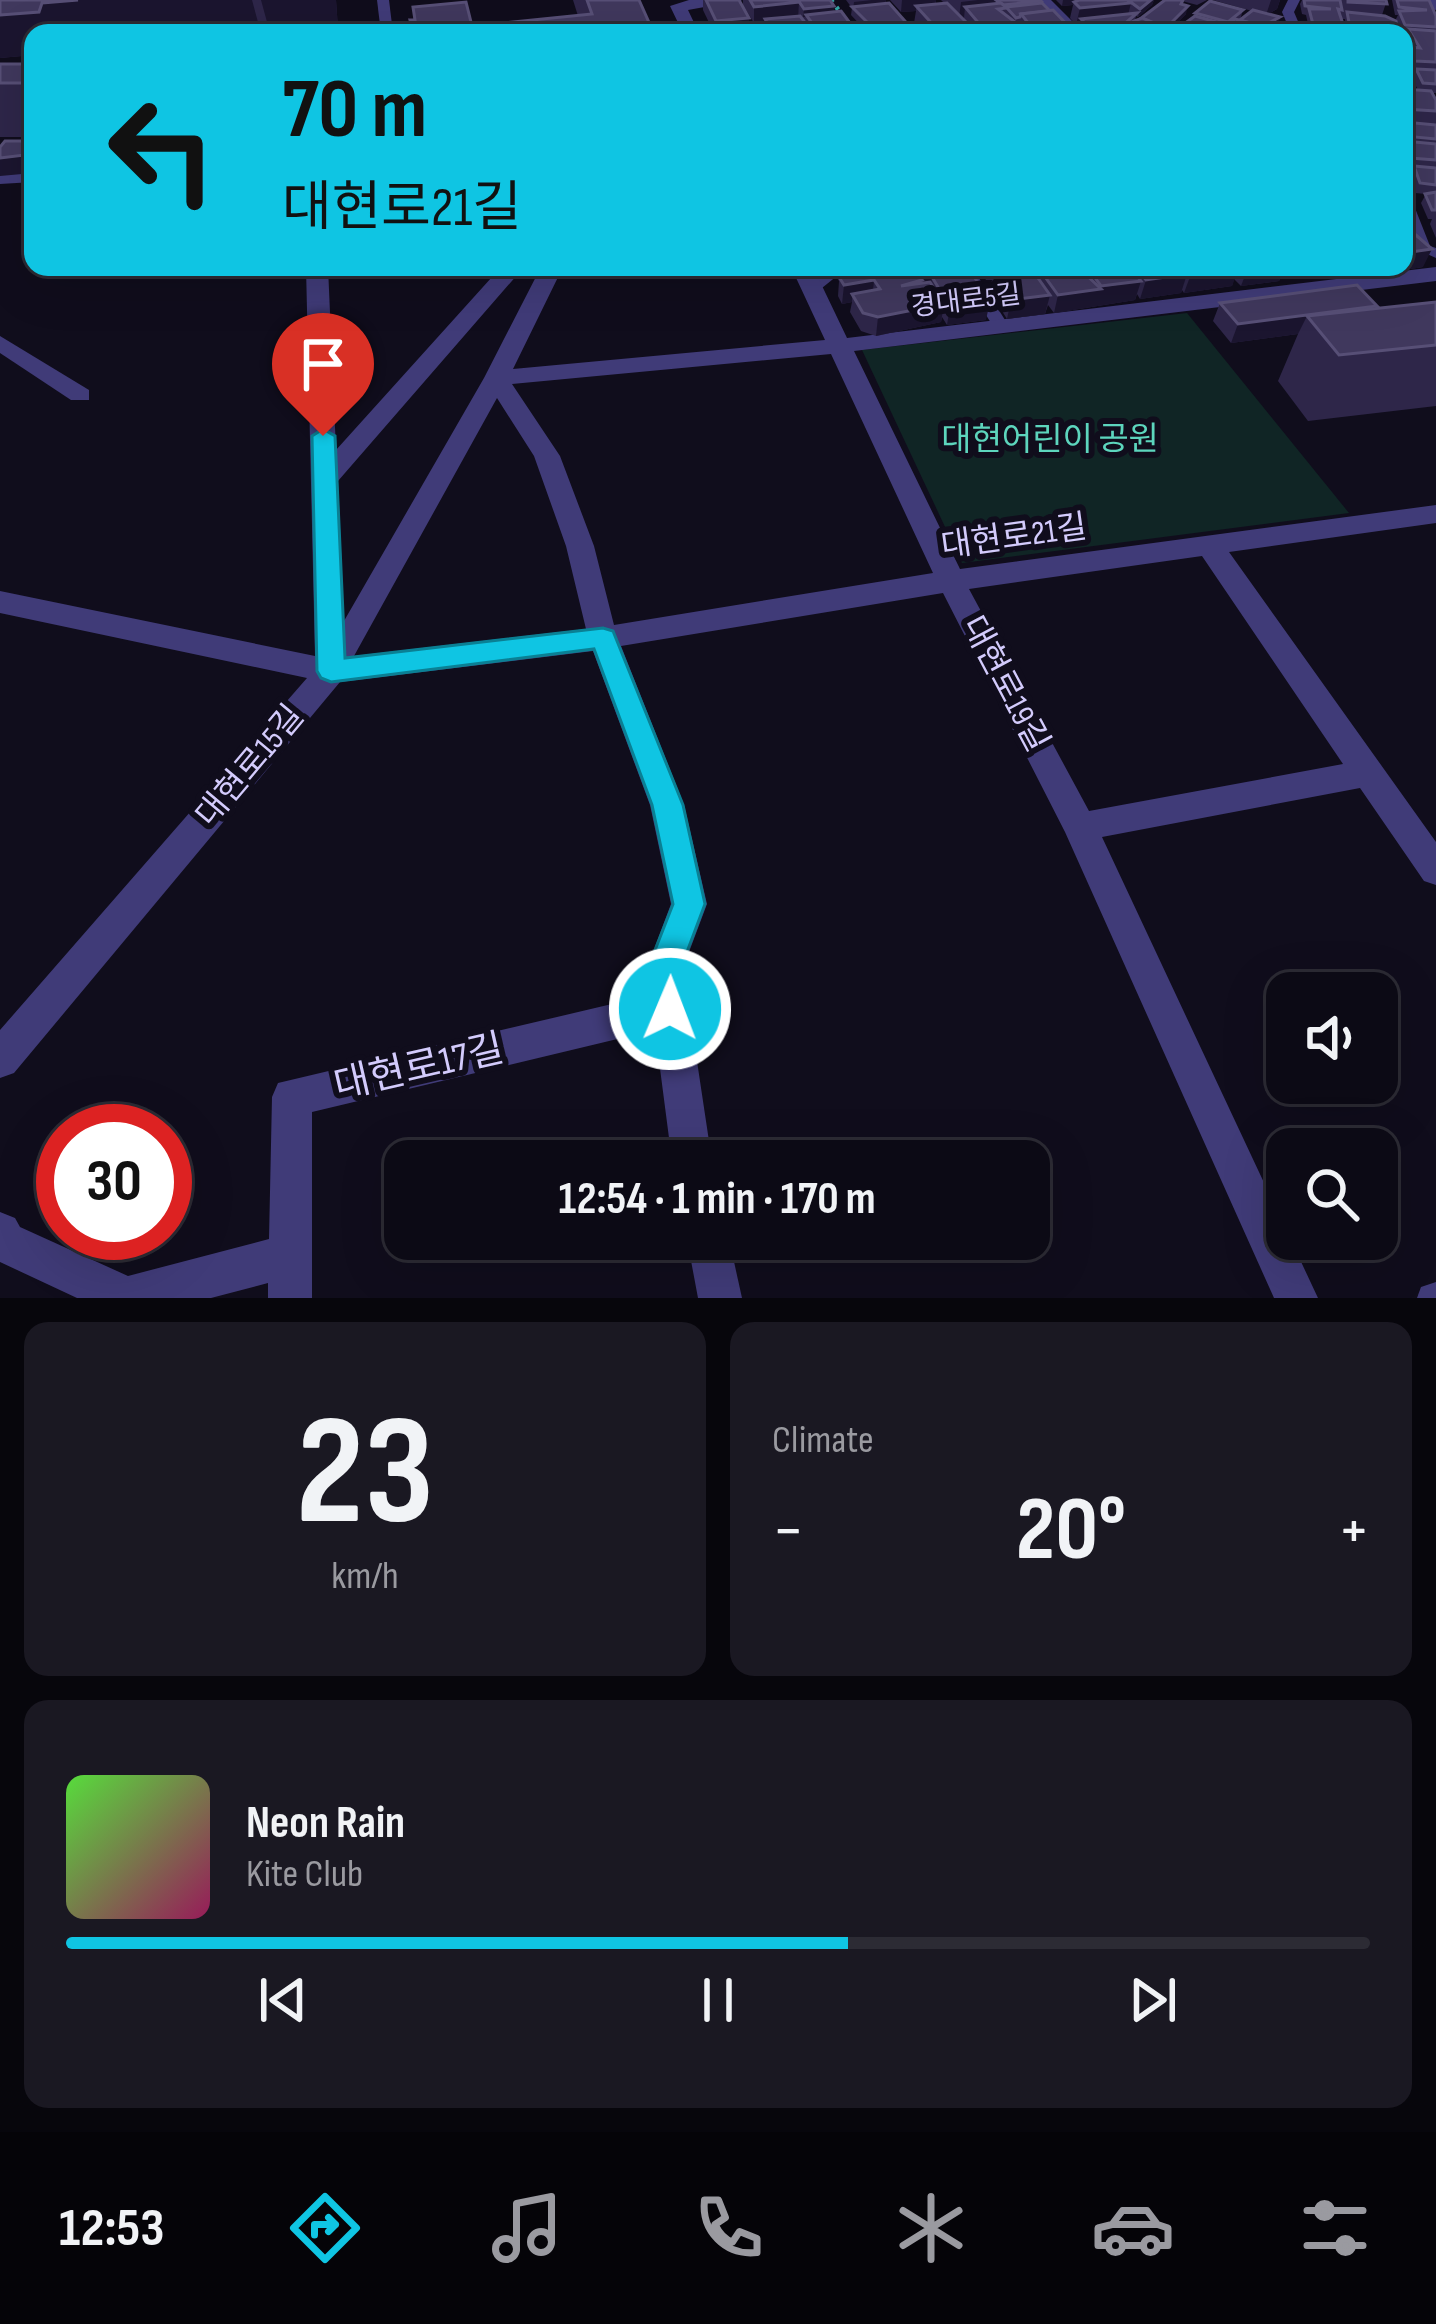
<!DOCTYPE html>
<meta charset="utf-8">
<style>
body{margin:0;font-family:"Sofia Sans Condensed","Noto Sans KR",sans-serif;background:#1a1822;color:#f1f3f6;height:100vh;display:flex;flex-direction:column;font-size:45px;white-space:nowrap}
*{box-sizing:border-box;margin:0}
p{font-size:39px;color:#9a9aa0}
.icon{flex:none;width:66px;height:66px;fill:none;stroke:currentColor;stroke-width:2;stroke-linecap:round;stroke-linejoin:round}
.map{position:relative;height:1298px;overflow:hidden}
.sheet{display:flex;flex-direction:column;gap:24px;padding:24px;background:#07060c;flex:1}
.sheet>*{flex:none}
.banner{position:absolute;left:24px;top:24px;width:1389px;height:252px;border-radius:24px;box-shadow:0 12px 48px #0002,0 0 0 3px #2c2b34;background:#0fc5e3;color:#111;overflow:hidden}
.tools{position:absolute;left:1266px;top:972px;display:grid;gap:24px}
.tools a{display:grid;place-items:center;width:132px;height:132px;border-radius:24px;background:#0c0a15;box-shadow:0 12px 48px #0002,0 0 0 3px #2c2b34;font-size:60px}
.speed{position:absolute;left:36px;top:1104px;display:flex;gap:24px;font-size:60px;font-weight:700;text-align:center}
.speed>*{display:grid;place-content:center;width:156px;height:156px;border-radius:50%;background:#0c0a15;box-shadow:0 12px 48px #0002,0 0 0 3px #2c2b34;line-height:1}
.speed .limit{border:18px solid #d22;background:#fff;color:#111}
.pin{position:absolute;display:grid;place-items:center;width:102px;height:102px;color:#fff;margin:-123px -51px;border-radius:50% 50% 50% 0;rotate:-45deg;box-shadow:0 0 12px #0007}
.pin .icon{rotate:45deg}
.me{position:absolute;width:132px;margin:-66px;rotate:1deg;stroke-linejoin:round;filter:drop-shadow(0 0 9px #0008)}
.turn{display:flex;align-items:center;gap:42px;height:252px;padding:0 60px;font-size:54px}
.turn .icon{width:156px;height:156px;stroke-width:2.5}
.turn b{display:block;font-size:84px;line-height:102px}
.big{font-size:90px;font-weight:700;line-height:1.1}
.sheet .card{flex:1;display:flex;flex-direction:column;justify-content:center;gap:18px;min-width:0;padding:0 42px;border-radius:24px;background:#1a1822}
.sheet .dial{align-items:center;gap:0}
.dial b{font-size:156px;line-height:1}
.song{display:flex;align-items:center;gap:36px}
.cover{width:144px;height:144px;border-radius:18px;background:linear-gradient(135deg,hsl(110 70% 55%),hsl(330 70% 35%))}
.played{height:12px;border-radius:6px;background:linear-gradient(90deg,#0fc5e3 60%,#2c2b34 60%)}
.keys{display:flex;justify-content:space-around;direction:ltr}
.heat{display:flex;justify-content:space-between;align-items:center;font-size:66px;direction:ltr}
.sheet .tiles{flex:1;display:grid;gap:24px;grid-template-columns:1fr 1fr}
.card:last-child{grid-column:span 2}
.trip{position:absolute;left:384px;top:1140px;width:666px;height:120px;border-radius:24px;background:#0c0a15;box-shadow:0 12px 48px #0002,0 0 0 3px #2c2b34;font-weight:700;line-height:120px;text-align:center}
.menu{display:flex;height:192px;justify-content:space-around;align-items:center;background:#050408;color:#9a9aa0}
.menu .icon{width:84px;height:84px}
.menu .on{color:#0fc5e3}
.menu b{font-size:54px;color:#f1f3f6}
.map>svg:first-child{display:block}
.green{fill:#102525}
.lines{fill:none;stroke-linecap:round;stroke-linejoin:round}
.path{stroke:#35a6a4;stroke-width:4.5;stroke-dasharray:3 6;stroke-linecap:butt}
.service{fill:#403b78;fill-rule:evenodd}
.minor{fill:#403b78;fill-rule:evenodd}
.wall{fill:#2e2649}
.shaded-wall{fill:#1b152f}
.building{fill:#40385d;stroke:#574f76;stroke-width:3}
.route{fill:#0fc5e3;stroke:#0a8094;stroke-width:3}
.labels{text-anchor:middle;dominant-baseline:central;stroke-width:12;stroke-linejoin:round;paint-order:stroke}
.far-street-label{font-size:27px;fill:#d3cbfc;stroke:#100d1c}
.park-label{font-size:33px;fill:#5dd5bd;stroke:#100d1c}
.street-label{font-size:33px;fill:#d3cbfc;stroke:#100d1c}
.near-street-label{font-size:39px;fill:#d3cbfc;stroke:#100d1c}
</style>
<div class="map">
<svg width="1436" height="1298" viewBox="0 0 1436 1298">
<rect width="100%" height="100%" fill="#100d1c"/>
<!-- green -->
<path class="green" d="M1187,313L1349,513L962,563L862,350Z"/>
<g class="lines">
<!-- path -->
<g class="path">
<path d="M831,0L856,33"/>
<path d="M757,33L753,26L770,24"/>
</g>
<!-- service -->
<g class="service">
<path d="M377,0H389L393,33H381Z"/>
<path d="M1288,0H1300L1294,12L1303,33H1291L1282,12Z"/>
<path d="M1427,0H1436V10L1432,9Z"/>
<path d="M1404,194L1411,198L1430,246L1436,248V258L1416,249L1404,217Z"/>
<path d="M830,267H848L817,292H805V286Z"/>
<path d="M956,267H972L1010,328L1008,331H996Z"/>
<path d="M1436,1282V1298H1417L1421,1287Z"/>
</g>
<!-- minor -->
<g class="minor">
<path d="M689,0H743L688,10L699,33H683L670,6Z"/>
<path d="M1034,0H1051L1084,33H1066Z"/>
<path d="M33,170V182L0,184V172Z"/>
<path d="M306,267H328L336,450L501,267H524L338,481L344,621L484,378L541,267H563L513,369L825,340L791,267H813L847,338L1436,267V281L854,351L960,569L1436,505V523L1229,552L1436,842V885L1424,881L1360,788L1102,837L1318,1298H1274L1065,832L943,593L621,646L684,805L707,904L683,968L712,1161H672L655,1030L312,1112V1298H268V1283L211,1298H77L0,1262V1212L15,1218L20,1227L128,1276L269,1239L272,1097L278,1083L650,995L647,968L671,904L650,805L593,651L340,682L14,1073L0,1078V1030L307,678L0,613V591L315,656ZM831,354L933,573L614,625L594,546L560,456L512,384ZM497,398L534,456L566,546L586,629L354,656ZM1202,556L1343,764L1089,811L969,589Z"/>
<path d="M0,336L89,390V400H71L0,353Z"/>
<path d="M687,1239H729L742,1298H698Z"/>
</g>
</g>
<!-- wall -->
<g class="wall">
<path d="M0,0H336L338,29L270,33L268,26L185,33H33V55L0,58Z"/>
<path d="M573,0H639L651,27V33H413L410,20L472,26L578,16Z"/>
<path d="M703,0H739L749,33H714L703,10Z"/>
<path d="M743,0H830L834,12L850,23V28L856,33H865H768L765,28V22L754,23L743,5Z"/>
<path d="M846,0H886V3L912,29L913,33H868L851,15L852,8Z"/>
<path d="M890,0H936V4L944,3L941,0H1040V3L1075,33H924L914,23L916,11L901,12Z"/>
<path d="M1056,0H1154L1152,5L1138,17L1136,16L1135,21L1165,0H1207L1197,5L1182,1L1181,4L1186,14L1170,30L1176,33H1084L1079,28V24L1076,25L1070,18L1073,5L1062,6Z"/>
<path d="M1213,0H1280L1277,9L1268,14L1280,17L1278,25L1273,27L1298,33H1176L1177,29L1194,17L1195,13L1243,10L1240,20L1252,11Z"/>
<path d="M1302,0H1387L1382,15L1398,29L1397,33H1346L1345,19H1342L1341,14L1340,16L1345,30L1344,33H1310L1306,15L1302,14L1300,4Z"/>
<path d="M1392,0H1429L1436,16V93H1432L1436,100V238L1430,224L1432,219H1428L1421,203L1426,194L1415,193L1410,175L1413,168L1406,167L1404,163V89L1418,90L1412,78L1416,70L1411,69L1408,61L1406,65L1410,76L1404,89V44L1408,50L1410,47L1404,38L1406,33H1402L1396,19L1398,15H1395Z"/>
<rect x="0" y="64" width="33" height="73"/>
<path d="M1408,229L1423,267L1385,273L1380,269L1368,271L1366,276L1343,279L1308,267H1404Z"/>
<path d="M840,267H954V270L950,271L949,275L986,320L947,325L942,317L941,322L876,336L861,331L850,312L852,302L842,304L838,296L839,281L837,278Z"/>
<path d="M978,267H1285L1279,281L1241,286L1234,279L1232,286L1184,293L1182,290L1181,293L1140,299L1137,294L1135,300L1054,313L1048,305L1045,314L1007,319L990,292L992,280H986Z"/>
<path d="M1436,302V406L1308,421L1278,381L1298,334L1231,343L1213,321L1220,303L1376,308Z"/>
</g>
<!-- shaded-wall -->
<g class="shaded-wall">
<path d="M78,0H252L259,26L185,33H33V55L0,58V15L42,3Z"/>
<path d="M261,0H336L338,29L270,33Z"/>
<path d="M872,0H886L885,7L853,10L854,2Z"/>
<path d="M902,0H936L935,9L916,6V11L901,12Z"/>
<path d="M978,0H996L994,14L965,7L964,18H959L961,2Z"/>
<path d="M1063,0H1077L1073,5L1062,6Z"/>
<path d="M1151,0H1154L1152,5L1138,17L1140,9Z"/>
<path d="M1271,0H1280L1277,9L1266,15Z"/>
<path d="M799,2L798,19L754,23V7Z"/>
<path d="M1131,3L1127,19H1081L1079,24L1076,25L1080,8Z"/>
<path d="M834,6V14L803,17L804,9Z"/>
<path d="M1188,6L1186,14L1167,33L1165,29Z"/>
<path d="M1280,17L1278,25L1264,32L1262,27L1260,33H1254L1255,29Z"/>
<path d="M749,18V33H716V21Z"/>
<path d="M850,23V32L815,33V27Z"/>
<path d="M967,23L966,33H937V29Z"/>
<path d="M807,25L806,33H771V29Z"/>
<path d="M651,27V33H585Z"/>
<path d="M33,154V173L0,176V158Z"/>
<path d="M1432,249L1423,267L1385,273L1389,267H1404V253Z"/>
<path d="M923,267H954V270L950,271L948,281L932,277L931,283L901,286L921,281Z"/>
<path d="M1285,267L1279,281L1241,286L1248,268Z"/>
<path d="M1348,267H1381L1368,271L1366,276L1343,279Z"/>
<path d="M1239,268L1232,286L1184,293L1191,274Z"/>
<path d="M1187,274L1181,293L1140,299L1146,280Z"/>
<path d="M874,281L872,298L852,294V302L842,304L844,285Z"/>
<path d="M1141,281L1135,300L1054,313L1058,295Z"/>
<path d="M1050,295L1045,314L1007,319L1011,300Z"/>
<path d="M990,301L986,320L947,325L950,307Z"/>
<path d="M944,304L941,322L876,336L878,317Z"/>
<path d="M1307,316L1298,334L1231,343L1238,324Z"/>
</g>
<!-- building -->
<g class="building">
<path d="M0,0H78L42,3L39,12L0,15Z"/>
<path d="M587,0H639L651,27L585,33H414L410,20H415L413,7L466,2L472,26L592,14Z"/>
<path d="M706,0H739L749,18L716,21Z"/>
<path d="M750,0H797L799,2L754,7Z"/>
<path d="M798,0H830L834,6L804,9Z"/>
<path d="M996,0H1040L1041,1L1003,5Z"/>
<path d="M1079,0H1127L1131,3L1080,8L1074,2Z"/>
<path d="M1128,0H1151L1140,9Z"/>
<path d="M1165,0H1183L1181,4L1188,6L1166,28L1142,18L1140,19Z"/>
<path d="M1304,0H1340L1342,10L1338,9L1345,30L1314,28L1309,9H1331L1305,6Z"/>
<path d="M1348,0H1386L1387,4L1348,2Z"/>
<path d="M1397,0H1429L1436,16V27L1405,25L1399,11L1427,10L1399,7Z"/>
<path d="M1210,1L1243,10L1228,22L1195,13Z"/>
<path d="M889,3L912,29L877,32L852,7Z"/>
<path d="M947,3L967,23L937,29L916,6Z"/>
<path d="M1001,3L1007,8L998,9L1024,29L987,33L965,7Z"/>
<path d="M1042,3L1050,11L1021,14L1020,17L1016,18L1006,7Z"/>
<path d="M1053,10L1075,33H1036L1021,14Z"/>
<path d="M1253,10L1280,17L1257,29L1254,24L1240,20Z"/>
<path d="M841,11L850,23L815,27L806,15Z"/>
<path d="M1347,12L1385,16L1396,21L1398,29L1368,26L1369,30L1390,33H1351Z"/>
<path d="M1137,13L1121,27L1103,30L1091,29L1081,19Z"/>
<path d="M800,16L807,25L771,29L765,19Z"/>
<path d="M1195,16L1220,23L1207,33H1187L1177,29Z"/>
<path d="M1142,18L1176,33H1106L1103,29L1135,26L1129,23Z"/>
<path d="M1235,19L1254,24L1259,33H1215Z"/>
<path d="M972,26L976,33H949Z"/>
<path d="M852,27L856,33H796Z"/>
<path d="M1262,27L1297,29L1298,33H1264Z"/>
<path d="M1408,29L1436,31V62L1415,61L1410,47L1420,48Z"/>
<path d="M1404,44H1406L1410,56L1404,55Z"/>
<path d="M1404,59L1410,76L1404,75Z"/>
<rect x="0" y="64" width="33" height="19"/>
<path d="M1416,69L1436,70V84L1423,83Z"/>
<path d="M1404,89L1431,91L1436,100V111L1404,109Z"/>
<path d="M1404,122L1436,125V139L1404,136Z"/>
<path d="M5,141H33V154L0,158V147Z"/>
<path d="M1404,141L1436,144V160L1410,158Z"/>
<path d="M1414,166L1436,168V185L1420,183Z"/>
<path d="M1436,192V210H1432L1425,194Z"/>
<path d="M1409,229L1432,249L1404,253V230Z"/>
<path d="M840,267H861L845,270L842,274L838,268Z"/>
<path d="M861,267H910L922,280L901,286L930,282L944,304L878,317L863,313L852,294L880,289L874,280L844,285L839,277L845,270Z"/>
<path d="M986,267H1027L1028,269L988,271Z"/>
<path d="M1038,267H1078L1101,289L1058,295Z"/>
<path d="M1087,267H1130L1141,281L1101,286Z"/>
<path d="M1136,267H1181L1187,274L1146,280Z"/>
<path d="M1185,267H1237L1239,268L1191,274Z"/>
<path d="M1031,268L1050,295L1011,300L994,273Z"/>
<path d="M971,272L990,301L950,307L932,277Z"/>
<path d="M1357,285L1377,306L1238,324L1220,303Z"/>
<path d="M1436,302V345L1339,355L1307,316Z"/>
</g>
<!-- route -->
<path class="route" d="M323,429L335,436L345,658L603,628L613,631L683,805L705,904L681,968L688,1009L683,1020L670,1025L658,1020L648,968L673,904L652,805L594,649L331,682L321,678L317,671L312,436Z"/>
<g class="labels">
<!-- far-street labels -->
<g class="far-street-label">
<text transform="translate(966 301) rotate(-7)">경대로5길</text>
</g>
<!-- park labels -->
<g class="park-label">
<text x="1050" y="440">대현어린이 공원</text>
</g>
<!-- street labels -->
<g class="street-label">
<text transform="translate(1014 537) rotate(-8)">대현로21길</text>
<text transform="translate(1005 684) rotate(62)">대현로19길</text>
<text transform="translate(250 766) rotate(-50)">대현로15길</text>
</g>
<!-- near-street labels -->
<g class="near-street-label">
<text transform="translate(419 1068) rotate(-13)">대현로17길</text>
</g>
</g>
</svg>
<div class="tools">
<a><svg class="icon" aria-label="sound" viewBox="0 0 24 24"><path d="M4 9h4l5-4v14l-5-4H4zM17 9q2 3 0 6"/></svg></a>
<a><svg class="icon" aria-label="search" viewBox="0 0 24 24"><circle cx="10" cy="10" r="6"/><path d="M15 15l6 6"/></svg></a>
</div>
<div class="speed"><div class="limit">30</div></div>
<div class="pin" style="left:323px;top:436px;background:#d93025"><svg class="icon" aria-label="arrive" viewBox="0 0 24 24"><path d="M6 21V4h12l-3 4 3 4H6"/></svg></div>
<svg class="me" style="left:670px;top:1009px" viewBox="-20 -20 40 40"><circle r="17" fill="#0fc5e3" stroke="#fff" stroke-width="3"/><path d="M0-11L8 9 0 5-8 9z" fill="#fff"/></svg>
<div class="trip">12:54 · 1 min · 170 m</div>
<div class="banner">
<div class="turn"><svg class="icon" aria-label="left" viewBox="0 0 24 24"><path d="M17 20v-9H6M10 6l-5 5 5 5"/></svg><div><b>70 m</b>대현로21길</div></div>
</div>
</div>
<section class="sheet">
<div class="tiles">
<div class="card dial"><b>23</b><p>km/h</p></div>
<div class="card"><p>Climate</p>
<div class="heat"><a>−</a><b class="big">20°</b><a>+</a></div>
</div>
<div class="card">
<div class="song"><i class="cover"></i><div><b>Neon Rain</b><p>Kite Club</p></div></div>
<div class="played"></div>
<div class="keys"><svg class="icon" aria-label="previous" viewBox="0 0 24 24"><path d="M18 5L8 12l10 7zM5 5v14"/></svg><svg class="icon" aria-label="pause" viewBox="0 0 24 24"><path d="M8 5v14M16 5v14"/></svg><svg class="icon" aria-label="next" viewBox="0 0 24 24"><path d="M6 5l10 7-10 7zM19 5v14"/></svg></div>
</div>
</div>
</section>
<nav class="menu">
<b>12:53</b>
<svg class="icon on" aria-label="directions" viewBox="0 0 24 24"><path d="M12 3l9 9-9 9-9-9zM9 14v-3h6M13 9l2 2-2 2"/></svg>
<svg class="icon" aria-label="music" viewBox="0 0 24 24"><path d="M9 18V5l10-2v13"/><circle cx="6" cy="18" r="3"/><circle cx="16" cy="16" r="3"/></svg>
<svg class="icon" aria-label="phone" viewBox="0 0 24 24"><path d="M5 4h4l2 5-3 2q2 4 5 5l2-3 5 2v4C11 20 4 13 5 4z"/></svg>
<svg class="icon" aria-label="climate" viewBox="0 0 24 24"><path d="M12 3v18M4 7l16 10M4 17L20 7"/></svg>
<svg class="icon" aria-label="car" viewBox="0 0 24 24"><path d="M5 17H2v-5l4-1 3-4h7l3 4 3 1v5h-3M9 17h6M6 11h13"/><circle cx="7" cy="17" r="2"/><circle cx="17" cy="17" r="2"/></svg>
<svg class="icon" aria-label="filters" viewBox="0 0 24 24"><path d="M4 7h16M4 17h16"/><circle cx="9" cy="7" r="2"/><circle cx="15" cy="17" r="2"/></svg>
</nav>
